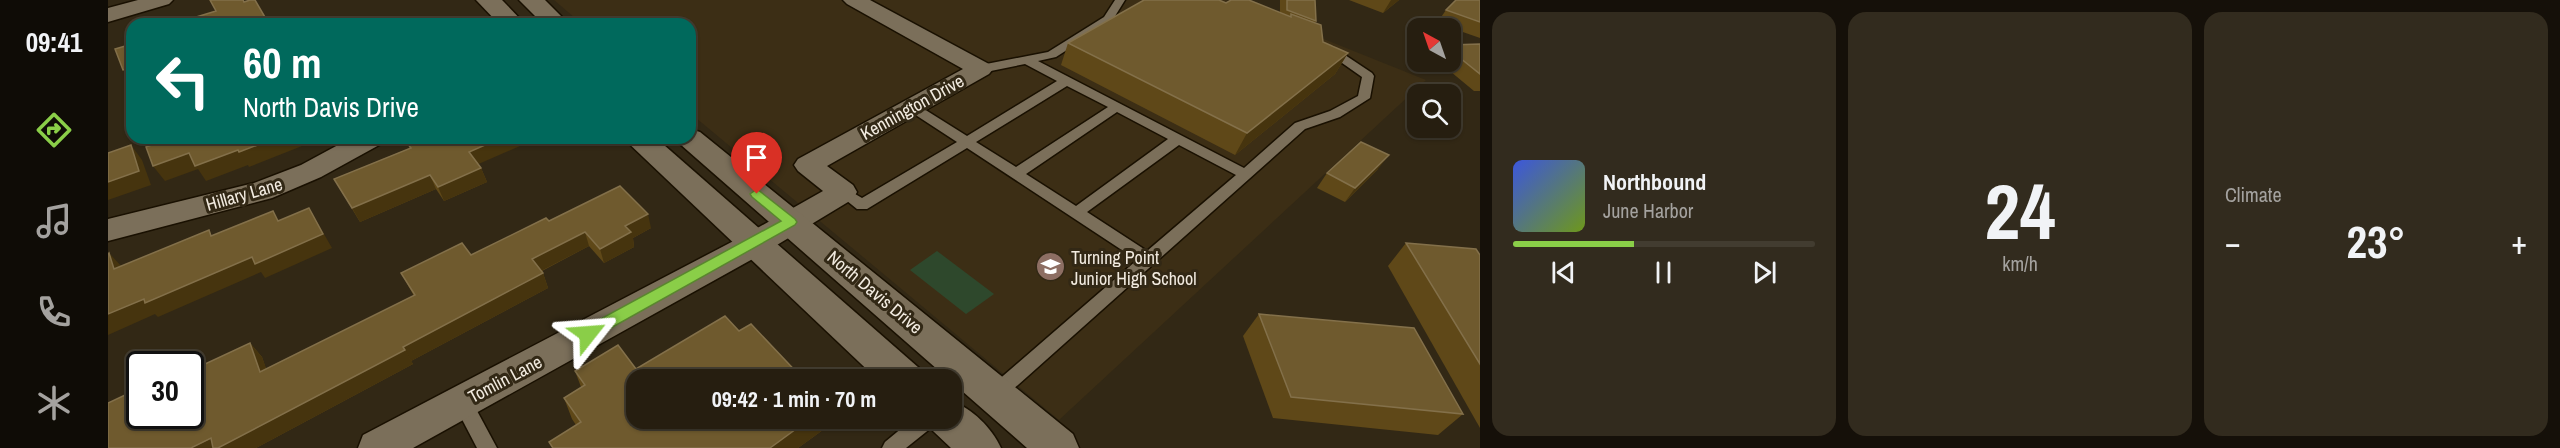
<!DOCTYPE html>
<meta charset="utf-8">
<style>
body{margin:0;font-family:"Archivo Narrow",sans-serif;background:#322b1e;color:#f1f3f6;height:100vh;display:flex;flex-direction:column;font-size:22px;white-space:nowrap}
*{box-sizing:border-box;margin:0}
p{font-size:20px;color:#a4a29f}
.icon{flex:none;width:33px;height:33px;fill:none;stroke:currentColor;stroke-width:2;stroke-linecap:round;stroke-linejoin:round}
.map{position:relative;flex:1;overflow:hidden}
.panel{display:flex;flex-direction:column;gap:12px;padding:12px;background:#151009;width:1080px}
.panel>*{flex:none}
.guide{position:absolute;left:18px;top:18px;width:570px;height:126px;border-radius:18px;box-shadow:0 2px 4px #0004,0 0 0 2px #423c30;background:#00695c;color:#fff;overflow:hidden}
.needle{width:39px;rotate:320deg}
.controls{position:absolute;left:1299px;top:18px;display:grid;gap:12px}
.controls a{display:grid;place-items:center;width:54px;height:54px;border-radius:12px;background:#261e10;box-shadow:0 2px 4px #0004,0 0 0 2px #423c30;font-size:30px}
.speed{position:absolute;left:18px;top:351px;display:flex;gap:12px;font-size:30px;font-weight:700;text-align:center}
.speed>*{display:grid;place-content:center;width:78px;height:78px;border-radius:50%;background:#261e10;box-shadow:0 2px 4px #0004,0 0 0 2px #423c30;line-height:1}
.speed .limit{border:3px solid #111;border-radius:9px;background:#fff;color:#111}
.pin{position:absolute;display:grid;place-items:center;width:51px;height:51px;color:#fff;margin:-62px -26px;border-radius:50% 50% 50% 0;rotate:-45deg;box-shadow:0 0 6px #0007}
.pin .icon{rotate:45deg}
.me{position:absolute;width:66px;margin:-33px;rotate:62deg;stroke-linejoin:round;filter:drop-shadow(0 0 4px #0008)}
.turn{display:flex;align-items:center;gap:21px;height:126px;padding:0 18px;font-size:27px}
.turn .icon{width:78px;height:78px;stroke-width:2.5}
.turn b{display:block;font-size:42px;line-height:51px}
.big{font-size:45px;font-weight:800;line-height:1.1}
.panel .card{flex:1;display:flex;flex-direction:column;justify-content:center;gap:9px;min-width:0;padding:0 21px;border-radius:18px;background:#322b1e}
.panel .dial{align-items:center;gap:0}
.dial b{font-size:78px;line-height:1}
.song{display:flex;align-items:center;gap:18px}
.cover{width:72px;height:72px;border-radius:9px;background:linear-gradient(135deg,hsl(230 70% 55%),hsl(80 70% 35%))}
.played{height:6px;border-radius:3px;background:linear-gradient(90deg,#8ace48 40%,#423c30 40%)}
.keys{display:flex;justify-content:space-around;direction:ltr}
.heat{display:flex;justify-content:space-between;align-items:center;font-size:33px;direction:ltr}
.panel .tiles{flex:1;display:grid;gap:12px;grid-template-columns:repeat(3,1fr)}
.trip{position:absolute;left:518px;top:369px;width:336px;height:60px;border-radius:18px;background:#261e10;box-shadow:0 2px 4px #0004,0 0 0 2px #423c30;font-weight:800;line-height:60px;text-align:center}
main{display:flex;flex:1;min-height:0}
.tabs{display:flex;flex-direction:column;width:108px;justify-content:space-around;align-items:center;background:#0f0c06;color:#a4a29f}
.tabs .icon{width:42px;height:42px}
.tabs .selected{color:#8ace48}
.tabs b{font-size:27px;color:#f1f3f6}
.map>svg:first-child{display:block}
.built{fill:#3c2e15}
.green{fill:#2e482c}
.lines{fill:none;stroke-linecap:round;stroke-linejoin:round}
.lane-casing{stroke:#191001;stroke-width:3}
.street-casing{stroke:#191001;stroke-width:3}
.secondary-casing{stroke:#191001;stroke-width:3}
.lane{fill:#7b6f5a;fill-rule:evenodd}
.street{fill:#7b6f5a;fill-rule:evenodd}
.secondary{fill:#7b6f5a;fill-rule:evenodd}
.wall{fill:#5f4818}
.shaded-wall{fill:#46340e}
.building{fill:#6f5a2e;stroke:#83704a;stroke-width:1.5}
.route{fill:#8ace48;stroke:#5a862f;stroke-width:1.5}
.labels{text-anchor:middle;dominant-baseline:central;stroke-width:6;stroke-linejoin:round;paint-order:stroke}
.street-label{font-size:18px;fill:#f2ebe0;stroke:#322815}
.poi-label{font-size:18px;fill:#f2ebe0;stroke:#322815;text-anchor:start}
</style>
<main>
<nav class="tabs">
<b>09:41</b>
<svg class="icon selected" aria-label="directions" viewBox="0 0 24 24"><path d="M12 3l9 9-9 9-9-9zM9 14v-3h6M13 9l2 2-2 2"/></svg>
<svg class="icon" aria-label="music" viewBox="0 0 24 24"><path d="M9 18V5l10-2v13"/><circle cx="6" cy="18" r="3"/><circle cx="16" cy="16" r="3"/></svg>
<svg class="icon" aria-label="phone" viewBox="0 0 24 24"><path d="M5 4h4l2 5-3 2q2 4 5 5l2-3 5 2v4C11 20 4 13 5 4z"/></svg>
<svg class="icon" aria-label="climate" viewBox="0 0 24 24"><path d="M12 3v18M4 7l16 10M4 17L20 7"/></svg>
</nav>
<div class="map">
<svg width="1372" height="448" viewBox="0 0 1372 448">
<rect width="100%" height="100%" fill="#322815"/>
<!-- built -->
<path class="built" d="M446,0H1118L1318,80L951,420L582,113V24H474Z"/>
<!-- green -->
<path class="green" d="M829,251L886,294L858,314L802,270Z"/>
<g class="lines">
<defs>
<g id="lane">
<path d="M1007,0H1017L1004,21L948,57L930,61L1136,168L1187,123L1222,111L1250,96L1254,77L1217,51V47H1225L1264,73L1266,76L1262,98L1232,117L1197,129L893,400L887,402L881,400L878,394L881,388L1029,260L859,148L759,209H749L728,192L735,187L754,198L849,142L800,110L798,107L800,104H808L859,136L949,81L917,64L873,73L867,69L873,65L940,52L996,17ZM959,86L1000,107L908,167L868,142ZM1009,112L1060,139L968,206L918,174ZM1071,145L1128,175L1039,251L979,212Z"/>
<path d="M354,394L361,396L389,448H369L345,402L347,396Z"/>
<path d="M806,418H830L828,424L798,448H774L777,442Z"/>
</g>
<g id="street">
<path d="M30,0H65L61,4L0,22V8Z"/>
<path d="M735,0H762L881,64L885,69L881,74L719,166L745,185L749,192L745,199L659,251L305,448H250L255,435L637,235L715,191L690,171L686,165L690,159L855,69L739,4Z"/>
<path d="M243,138H277L273,144L213,177L164,198L0,241V219L146,183L193,165Z"/>
</g>
<g id="secondary">
<path d="M368,0H394L417,24H391Z"/>
<path d="M411,0H437L461,24H435Z"/>
<path d="M582,129L592,132L965,434L971,448H919L572,144L567,138H582Z"/>
<path d="M515,138H548L811,368L817,380H770Z"/>
<path d="M843,401C864,408 884,428 893,448H843L825,431L820,418H843Z"/>
</g>
</defs>
<!-- lane casing -->
<use href="#lane" class="lane-casing"/>
<!-- street casing -->
<use href="#street" class="street-casing"/>
<!-- secondary casing -->
<use href="#secondary" class="secondary-casing"/>
<!-- lane -->
<use href="#lane" class="lane"/>
<!-- street -->
<use href="#street" class="street"/>
<!-- secondary -->
<use href="#secondary" class="secondary"/>
</g>
<!-- wall -->
<g class="wall">
<path d="M1172,0H1207L1208,21L1207,23L1215,42L1240,53L1227,74L1127,155L953,65L960,43L1118,3L1172,13Z"/>
<path d="M1241,0H1291L1275,13Z"/>
<path d="M1372,0V38L1329,23L1338,10Z"/>
<path d="M1372,44V91H1366L1331,62H1342V45Z"/>
<path d="M299,143L371,165L373,168L379,182L336,201L328,189L252,222L226,179L302,148Z"/>
<path d="M1270,169L1237,202L1209,188L1219,173Z"/>
<path d="M441,221L543,228L525,238L526,247L496,263L481,246L434,271L435,273L440,288L303,361L305,364L148,448H0L32,416L142,343L154,357L158,369L306,296L293,273L363,255Z"/>
<path d="M1298,243L1372,255V428L1280,266Z"/>
<path d="M1151,314L1355,414L1330,435L1165,418L1135,336Z"/>
<path d="M528,369L719,427L690,448H444L441,442L468,425L464,419L456,398L473,387L467,371Z"/>
</g>
<!-- shaded-wall -->
<g class="shaded-wall">
<path d="M1283,0H1291L1275,13Z"/>
<path d="M1240,53L1227,74L1127,155L1139,133Z"/>
<path d="M24,68V83L15,70Z"/>
<path d="M168,138H196L199,144L141,167L140,165L98,181L90,169L57,181L45,166L81,153L130,150Z"/>
<path d="M393,138H430L366,166L361,152Z"/>
<path d="M23,145L34,160L43,185L0,200V182Z"/>
<path d="M1281,155L1270,169L1237,202L1247,188Z"/>
<path d="M373,168L379,182L336,201L330,187Z"/>
<path d="M322,175L328,189L252,222L244,208Z"/>
<path d="M201,208L224,248L157,278L153,272L50,317L47,314L0,335V314Z"/>
<path d="M540,214L543,228L525,238L526,247L496,263L492,249L517,226Z"/>
<path d="M477,232L481,246L429,273L424,259Z"/>
<path d="M1,253L15,268L6,269Z"/>
<path d="M435,273L440,288L303,361L295,347Z"/>
<path d="M142,343L154,357L164,385L152,372Z"/>
<path d="M297,350L305,364L148,448H83Z"/>
<path d="M703,418H720L719,427L690,448H662Z"/>
</g>
<!-- building -->
<g class="building">
<path d="M102,0H135L136,2L142,0H147L161,24H76L75,21L108,11Z"/>
<path d="M1036,0H1111L1118,3L1123,0H1141L1183,17V14L1213,25L1215,42L1240,53L1139,133L960,43Z"/>
<path d="M1179,0H1207L1208,21L1179,10Z"/>
<path d="M1348,0H1372V22L1338,10Z"/>
<path d="M24,44V68L15,70L7,49Z"/>
<path d="M1372,44V74L1342,50V45Z"/>
<path d="M63,138H168L131,152L130,150L87,166L81,153L45,166L38,147Z"/>
<path d="M313,138H393L361,152L373,168L330,187L322,175L244,208L226,179L303,148L299,143Z"/>
<path d="M1253,142L1281,155L1247,188L1219,173Z"/>
<path d="M23,145L31,171L0,182V153Z"/>
<path d="M512,186L540,214L517,226L523,232L492,249L477,232L424,259L435,273L295,347L297,350L110,448H105L103,438L83,448H0V403L32,388V416H82V371L142,343L152,372L307,295L293,273L354,243L363,255L438,218L441,221Z"/>
<path d="M201,208L215,234L147,264L144,257L37,303L36,299L0,314V254L1,253L6,269L101,230L103,236L165,211L170,221Z"/>
<path d="M1298,243L1368,249L1372,255V364Z"/>
<path d="M1151,314L1306,328L1355,414L1183,397Z"/>
<path d="M617,316L631,331L643,324L696,380H528V418H703L662,448H445L441,442L473,422L456,398L477,385L467,371L510,345L528,369Z"/>
</g>
<!-- route -->
<path class="route" d="M649,189L687,219L689,222L687,225L485,338L480,340L474,338L472,334L474,329L673,221L644,197L642,194Z"/>
<!-- icons -->
<defs>
<symbol id="school-disc" viewBox="-11 -11 22 22"><circle r="9.5" fill="#8d6e63" stroke="#322815"/><path d="M0-5L7-2L0 1L-7-2ZM-4 1L0 2.5L4 1V4Q0 6-4 4Z" fill="#fff"/></symbol>
</defs>
<g fill-rule="evenodd">
<use href="#school-disc" x="926" y="250" width="33" height="33"/>
</g>
<g class="labels">
<!-- street labels -->
<g class="street-label">
<text transform="translate(804 107) rotate(-29)">Kennington Drive</text>
<text transform="translate(136 194) rotate(-16)">Hillary Lane</text>
<text transform="translate(767 292) rotate(40)">North Davis Drive</text>
<text transform="translate(397 379) rotate(-28)">Tomlin Lane</text>
</g>
<!-- poi labels -->
<g class="poi-label">
<text x="963" y="257">Turning Point<tspan x="963" dy="21">Junior High School</tspan></text>
</g>
</g>
</svg>
<div class="controls">
<a><svg class="needle" viewBox="-14 -14 28 28"><path d="M0-13l5 13h-10z" fill="#e53935"/><path d="M0 13l5-13h-10z" fill="#a4a29f"/></svg></a>
<a><svg class="icon" aria-label="search" viewBox="0 0 24 24"><circle cx="10" cy="10" r="6"/><path d="M15 15l6 6"/></svg></a>
</div>
<div class="speed"><div class="limit">30</div></div>
<div class="pin" style="left:649px;top:194px;background:#d93025"><svg class="icon" aria-label="arrive" viewBox="0 0 24 24"><path d="M6 21V4h12l-3 4 3 4H6"/></svg></div>
<svg class="me" style="left:480px;top:334px" viewBox="-20 -20 40 40"><path d="M0-17L14 15 0 8-14 15z" fill="#8ace48" stroke="#fff" stroke-width="4"/></svg>
<div class="trip">09:42 · 1 min · 70 m</div>
<div class="guide">
<div class="turn"><svg class="icon" aria-label="left" viewBox="0 0 24 24"><path d="M17 20v-9H6M10 6l-5 5 5 5"/></svg><div><b>60 m</b>North Davis Drive</div></div>
</div>
</div>
<section class="panel">
<div class="tiles">
<div class="card">
<div class="song"><i class="cover"></i><div><b>Northbound</b><p>June Harbor</p></div></div>
<div class="played"></div>
<div class="keys"><svg class="icon" aria-label="previous" viewBox="0 0 24 24"><path d="M18 5L8 12l10 7zM5 5v14"/></svg><svg class="icon" aria-label="pause" viewBox="0 0 24 24"><path d="M8 5v14M16 5v14"/></svg><svg class="icon" aria-label="next" viewBox="0 0 24 24"><path d="M6 5l10 7-10 7zM19 5v14"/></svg></div>
</div>
<div class="card dial"><b>24</b><p>km/h</p></div>
<div class="card"><p>Climate</p>
<div class="heat"><a>−</a><b class="big">23°</b><a>+</a></div>
</div>
</div>
</section>
</main>
